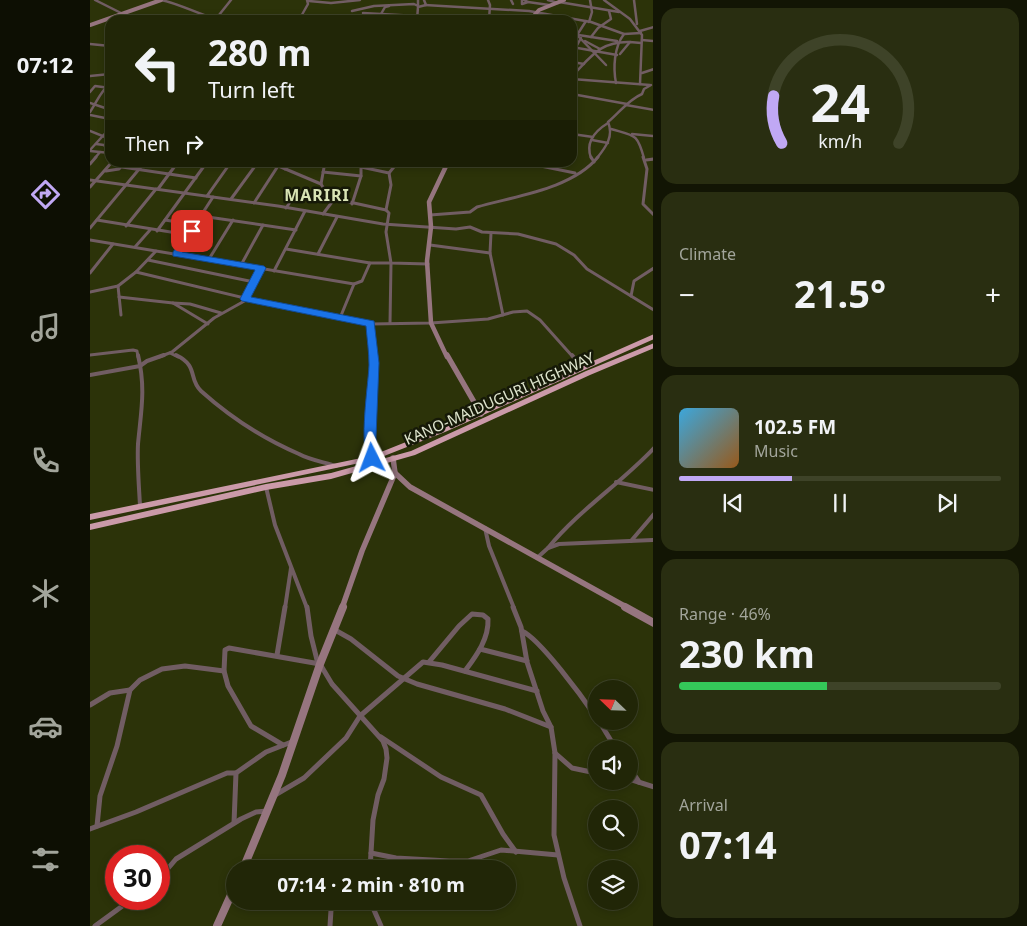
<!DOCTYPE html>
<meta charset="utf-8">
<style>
body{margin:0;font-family:"Noto Sans",sans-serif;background:#292e11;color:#f1f3f6;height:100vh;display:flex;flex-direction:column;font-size:19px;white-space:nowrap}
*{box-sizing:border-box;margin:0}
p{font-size:16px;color:#a2a59b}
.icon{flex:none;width:28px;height:28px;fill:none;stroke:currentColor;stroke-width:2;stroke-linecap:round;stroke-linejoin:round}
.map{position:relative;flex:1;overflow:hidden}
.details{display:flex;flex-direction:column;gap:8px;padding:8px;background:#121504;width:374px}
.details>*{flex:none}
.banner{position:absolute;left:15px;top:15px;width:472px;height:152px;border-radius:15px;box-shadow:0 2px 8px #0003,0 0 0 1px #3e4328;background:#212607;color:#f1f3f6;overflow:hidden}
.needle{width:32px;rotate:293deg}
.buttons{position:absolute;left:498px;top:680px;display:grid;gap:10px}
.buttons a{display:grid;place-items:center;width:50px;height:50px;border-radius:50%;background:#212607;box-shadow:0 2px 8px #0003,0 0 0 1px #3e4328;font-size:25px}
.speed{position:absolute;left:15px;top:845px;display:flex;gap:10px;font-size:25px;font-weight:700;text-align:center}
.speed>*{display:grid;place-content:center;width:65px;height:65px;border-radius:50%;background:#212607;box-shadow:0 2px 8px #0003,0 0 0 1px #3e4328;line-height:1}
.speed .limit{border:8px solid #d22;background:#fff;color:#111}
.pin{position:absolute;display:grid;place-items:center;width:42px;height:42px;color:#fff;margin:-21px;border-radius:10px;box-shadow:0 2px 8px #0006}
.me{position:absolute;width:55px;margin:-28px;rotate:357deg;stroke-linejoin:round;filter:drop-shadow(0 0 4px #0008)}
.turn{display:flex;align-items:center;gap:18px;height:105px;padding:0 20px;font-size:22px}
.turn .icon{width:65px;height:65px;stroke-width:2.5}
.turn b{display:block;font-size:35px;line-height:42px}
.then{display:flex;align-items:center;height:48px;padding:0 20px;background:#0003;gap:10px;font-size:19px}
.big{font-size:38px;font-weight:700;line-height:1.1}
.details .widget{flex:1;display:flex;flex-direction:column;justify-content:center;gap:8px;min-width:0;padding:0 18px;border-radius:15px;background:#292e11}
.details .dial{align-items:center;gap:0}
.dial svg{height:130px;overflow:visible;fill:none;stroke:#3e4328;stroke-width:7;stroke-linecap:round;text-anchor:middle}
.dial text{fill:#f1f3f6;stroke:none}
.song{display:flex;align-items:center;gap:15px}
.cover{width:60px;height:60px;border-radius:8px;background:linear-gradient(135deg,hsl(200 70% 55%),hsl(30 70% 35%))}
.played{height:5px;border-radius:2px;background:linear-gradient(90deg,#c0a8f4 35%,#3e4328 35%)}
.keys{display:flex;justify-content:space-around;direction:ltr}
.heat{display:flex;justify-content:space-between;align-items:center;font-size:28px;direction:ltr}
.charge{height:8px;border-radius:4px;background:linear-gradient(90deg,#34c759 46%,#3e4328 0)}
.trip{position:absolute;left:136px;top:860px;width:290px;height:50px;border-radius:25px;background:#212607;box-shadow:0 2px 8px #0003,0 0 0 1px #3e4328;font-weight:700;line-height:50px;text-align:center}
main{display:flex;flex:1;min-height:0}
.dock{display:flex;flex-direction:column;width:90px;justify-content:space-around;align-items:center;background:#0d0f03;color:#a2a59b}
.dock .icon{width:35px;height:35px}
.dock .active{color:#c0a8f4}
.dock b{font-size:22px;color:#f1f3f6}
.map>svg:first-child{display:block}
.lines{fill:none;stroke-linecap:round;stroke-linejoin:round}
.street-far3{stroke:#715d63;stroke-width:2.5}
.street-far2{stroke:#715d63;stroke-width:3}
.street-far1{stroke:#715d63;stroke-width:4}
.street{stroke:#715d63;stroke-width:5}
.secondary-far3{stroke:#96757f;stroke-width:4}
.secondary-far2{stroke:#96757f;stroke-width:4.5}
.secondary-far1{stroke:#96757f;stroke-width:5.5}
.secondary{stroke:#96757f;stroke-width:8}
.highway{fill:#cb9aa9;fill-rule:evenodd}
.route{fill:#1a73e8;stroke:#114b97}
.labels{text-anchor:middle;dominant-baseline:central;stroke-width:5;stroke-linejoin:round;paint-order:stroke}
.street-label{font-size:15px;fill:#dee4cd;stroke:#161908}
.far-district-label{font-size:16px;font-weight:bold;letter-spacing:1px;fill:#d8e3b4;stroke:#161908}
</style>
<main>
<nav class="dock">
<b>07:12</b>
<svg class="icon active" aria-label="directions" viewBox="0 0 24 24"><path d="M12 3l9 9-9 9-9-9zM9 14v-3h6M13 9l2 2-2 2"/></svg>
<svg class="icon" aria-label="music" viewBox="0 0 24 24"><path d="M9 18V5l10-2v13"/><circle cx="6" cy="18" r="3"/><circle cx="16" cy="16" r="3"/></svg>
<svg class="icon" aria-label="phone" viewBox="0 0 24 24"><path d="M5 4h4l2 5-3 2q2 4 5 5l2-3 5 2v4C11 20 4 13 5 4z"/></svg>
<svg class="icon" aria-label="climate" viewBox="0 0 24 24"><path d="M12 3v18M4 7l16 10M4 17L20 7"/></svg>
<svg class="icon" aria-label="car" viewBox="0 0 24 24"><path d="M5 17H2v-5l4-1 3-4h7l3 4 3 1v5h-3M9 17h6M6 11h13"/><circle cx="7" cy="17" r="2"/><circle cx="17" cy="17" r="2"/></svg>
<svg class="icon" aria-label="filters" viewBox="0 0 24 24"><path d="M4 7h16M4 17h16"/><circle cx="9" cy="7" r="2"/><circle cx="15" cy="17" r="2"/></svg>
</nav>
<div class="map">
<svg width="564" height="926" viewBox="0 0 564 926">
<rect width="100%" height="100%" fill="#2c3309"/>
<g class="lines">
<!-- street-far3 -->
<g class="street-far3">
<path d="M5,0L35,15L38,20"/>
<path d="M71,0C87,3 106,13 123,18"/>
<path d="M398,0L400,5L399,20"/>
<path d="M421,0L423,4"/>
<path d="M432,0V4L438,2L434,0"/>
<path d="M458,0L468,3"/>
<path d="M514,0L540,19L552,35L550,84"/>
<path d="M544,0L547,24"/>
<path d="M219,1L241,3L270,0"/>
<path d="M438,2L459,5"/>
<path d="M469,2L529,12"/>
<path d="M335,5L439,11L501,22L534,34L551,33"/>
<path d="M262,11L284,6L324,4L328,6V0"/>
<path d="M273,13L291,14L295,7L299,6"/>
<path d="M291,14L327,16"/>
<path d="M372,16L378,20"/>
<path d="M119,20L129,15L141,0"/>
<path d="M209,20L218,4L217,0"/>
<path d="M327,20L328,7L336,5L334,0"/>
<path d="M496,21L487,35L516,65"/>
<path d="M499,22L502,12L500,0"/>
<path d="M550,31L564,27"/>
<path d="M482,34L527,41"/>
<path d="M501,37L508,28L521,19L519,11"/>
<path d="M552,40L564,41"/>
<path d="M495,41L510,49"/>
<path d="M0,44L20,46"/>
<path d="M482,47L527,55"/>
<path d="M485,54L486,47L491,38"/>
<path d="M530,54L540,42L551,43"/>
<path d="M482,62L494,64"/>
<path d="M552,73L564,69"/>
<path d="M0,76L20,74"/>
<path d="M482,76C501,57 510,41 540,42"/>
<path d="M482,79L560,85"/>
<path d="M526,83C523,68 524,47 534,34"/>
<path d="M0,92L5,86L20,88"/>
<path d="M482,94L537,104"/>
<path d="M0,103L15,108L20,103"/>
<path d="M536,105L564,110"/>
<path d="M0,112C7,102 11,90 20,84"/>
<path d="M0,115L20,119"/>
<path d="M521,129C545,136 547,133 554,158"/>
<path d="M0,131L20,139"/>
<path d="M482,134L503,137"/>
<path d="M542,134L564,136"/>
<path d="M502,140L518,143"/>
<path d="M6,144L14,145L20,153"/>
<path d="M0,150L20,128"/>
<path d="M0,151L20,153"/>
<path d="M5,158L10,152"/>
<path d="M501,158C495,142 505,131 518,123"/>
<path d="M507,158C516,147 524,136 518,122C530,112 538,100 552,94L554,89L561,85"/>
</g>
<!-- street-far2 -->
<g class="street-far2">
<path d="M501,157L504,162"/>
<path d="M553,157L557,169L553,204L564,215"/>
<path d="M556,160L564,159"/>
<path d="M179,162L231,184"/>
<path d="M271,162V176"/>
<path d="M431,162L485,173"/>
<path d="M0,164L6,157"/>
<path d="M32,167L79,174L68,189"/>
<path d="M271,167L299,173L301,185L296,210"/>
<path d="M195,169L202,162"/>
<path d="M16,171L29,169L35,162"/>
<path d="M233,172L271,176L262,204"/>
<path d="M299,173L308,162"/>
<path d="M79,174L106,178"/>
<path d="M79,174L88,162"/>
<path d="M0,180L188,206L293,224L366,229L380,227L392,232L428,234L466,244L484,255L497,269L564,310"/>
<path d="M0,187L22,162"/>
<path d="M117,196L141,162"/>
<path d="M241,198L296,210L299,213L296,232L301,263L338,264"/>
<path d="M141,199L168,162"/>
<path d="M164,203L188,166"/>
<path d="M196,208L205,195L209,193L239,196"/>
<path d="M233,214L242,202L231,184L235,162"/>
<path d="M340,215L380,212L387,207C425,196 482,189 508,157"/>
<path d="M111,216L206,230"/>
<path d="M7,220L99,235"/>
<path d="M75,220L106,225"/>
<path d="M36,226L66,189"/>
<path d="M0,228L55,162"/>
<path d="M67,231L117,162"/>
<path d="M401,233L400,253L413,315"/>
<path d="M0,240L264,284L272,281L280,263"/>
<path d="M340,245L400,253"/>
<path d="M45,247L60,230"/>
<path d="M196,249L280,263H301L300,323"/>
<path d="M86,254L123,197"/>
<path d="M228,254L247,217"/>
<path d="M119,259L143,220"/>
<path d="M58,260L164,282"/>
<path d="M151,265L173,225"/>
<path d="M184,271L215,211"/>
<path d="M46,272L66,251"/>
<path d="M0,273L23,244"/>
<path d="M28,286L31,315"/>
<path d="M0,292L28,286L46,272L171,302L281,324L341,323L398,319L423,312L437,311L450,320L483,357"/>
<path d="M541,296L544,281L564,268"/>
<path d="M29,297L83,303L118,324"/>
<path d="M155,299L171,268"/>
<path d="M83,303L100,304L131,313"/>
<path d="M250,318L264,284"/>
<path d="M281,324L284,357"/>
<path d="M80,353L88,357"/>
<path d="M0,355L43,350L47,351L48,357"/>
<path d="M69,357L82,352L124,318L158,299"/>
</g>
<!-- street-far1 -->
<g class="street-far1">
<path d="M48,355C56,389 51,411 48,444C47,464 49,486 50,506"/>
<path d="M86,355C109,366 98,379 111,391C140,417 174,439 209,454C220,460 234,462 246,466"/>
<path d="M482,355L493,368"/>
<path d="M0,375L50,366L57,361L74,355"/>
<path d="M282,458L280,437L283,355"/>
<path d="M526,482L564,490"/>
<path d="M176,487L185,525L217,608"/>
<path d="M395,528L399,546L424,608"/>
<path d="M541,541L564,514"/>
<path d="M458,548C489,510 530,484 564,448"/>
<path d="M448,557L458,548L469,544L564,540"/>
<path d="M195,608L201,568"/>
</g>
<!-- street -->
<g class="street">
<path d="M217,607L221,636L228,664"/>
<path d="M423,607L431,627L437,662L453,711L461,727L465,753L464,835L474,878L490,926"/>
<path d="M245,630L261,639L308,676L327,684L415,709L461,727"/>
<path d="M432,631C450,639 493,698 506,717"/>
<path d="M390,649L437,661"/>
<path d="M187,655L195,607"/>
<path d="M339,662L369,626L382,614L393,615L398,619C399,639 386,656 375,671"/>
<path d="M0,705L20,693L40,690"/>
<path d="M509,721L526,749"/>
<path d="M291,737L351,777L391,795L413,834L426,852"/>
<path d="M193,745L161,726L138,686L134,671L135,650L139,648L230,664L242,684L293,741L296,749L297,758L294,779L288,795L283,820L280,869"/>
<path d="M465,753L482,768L506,773"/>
<path d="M539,767L549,782"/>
<path d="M539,779L564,787"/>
<path d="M185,795L214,778L256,738L270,716L333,662L352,665L447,691"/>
<path d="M144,823L146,773"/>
<path d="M7,826L10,796L27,746L40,690L50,680L72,669L95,666L134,671"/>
<path d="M0,829L46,812L137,773H146L176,752L204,741"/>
<path d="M281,853L306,858L359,861H378L411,850L468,855"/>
<path d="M69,879L86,859L151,819L166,812L177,811"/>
<path d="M237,901L241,910L240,926"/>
<path d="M280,901L291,926"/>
<path d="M5,926L42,899"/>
</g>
<!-- secondary-far3 -->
<g class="secondary-far3">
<path d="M440,20L449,10L474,0"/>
<path d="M0,25L71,0"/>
</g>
<!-- secondary-far2 -->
<path class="secondary-far2" d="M357,357L341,323L337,261L341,227L339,202L358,162"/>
<!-- secondary-far1 -->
<g class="secondary-far1">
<path d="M357,355L391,414"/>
<path d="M305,473L320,487L538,608"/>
<path d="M252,608L272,551L305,473L303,458"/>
</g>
<!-- secondary -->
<g class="secondary">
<path d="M535,607L564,623"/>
<path d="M153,869L192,775L230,664L253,607"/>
<path d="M127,926L145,886"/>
</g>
<!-- highway -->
<g class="highway">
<path d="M564,334V339L355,432L284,460L0,520V514L281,456L351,428Z"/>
<path d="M564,343V348L500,375L325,455L241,479L176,490L0,530V524L176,484L241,473L321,451L496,371Z"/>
</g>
</g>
<!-- route -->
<path class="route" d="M102,228L106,231L92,252L174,266L176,268L161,297L284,321L289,363L286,437L287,458L286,461H278C269,443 278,387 279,365C279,352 277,339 276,326L152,301L150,299L165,270L83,256V252L99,229Z"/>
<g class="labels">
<!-- street labels -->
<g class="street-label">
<text transform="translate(409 398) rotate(-24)">KANO-MAIDUGURI HIGHWAY</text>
</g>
<!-- far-district labels -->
<g class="far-district-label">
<text x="227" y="195">MARIRI</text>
</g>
</g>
</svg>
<div class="buttons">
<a><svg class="needle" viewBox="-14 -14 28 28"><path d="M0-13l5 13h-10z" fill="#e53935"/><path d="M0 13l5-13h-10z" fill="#a2a59b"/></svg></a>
<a><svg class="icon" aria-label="sound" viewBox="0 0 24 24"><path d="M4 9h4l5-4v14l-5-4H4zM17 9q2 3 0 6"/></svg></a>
<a><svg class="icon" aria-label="search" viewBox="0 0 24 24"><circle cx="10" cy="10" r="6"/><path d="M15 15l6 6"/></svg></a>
<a><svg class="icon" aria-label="layers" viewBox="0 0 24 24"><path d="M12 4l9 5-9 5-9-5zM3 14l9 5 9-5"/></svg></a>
</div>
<div class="speed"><div class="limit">30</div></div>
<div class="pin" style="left:102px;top:231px;background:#d93025"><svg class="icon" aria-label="arrive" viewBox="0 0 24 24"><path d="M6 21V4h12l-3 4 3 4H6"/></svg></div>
<svg class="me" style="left:282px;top:458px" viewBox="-20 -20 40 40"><path d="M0-17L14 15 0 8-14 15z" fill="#1a73e8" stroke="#fff" stroke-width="4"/></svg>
<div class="trip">07:14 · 2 min · 810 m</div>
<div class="banner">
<div class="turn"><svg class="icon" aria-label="left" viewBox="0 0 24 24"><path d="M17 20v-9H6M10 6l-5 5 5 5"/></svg><div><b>280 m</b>Turn left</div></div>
<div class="then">Then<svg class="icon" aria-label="right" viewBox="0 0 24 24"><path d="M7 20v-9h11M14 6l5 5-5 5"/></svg></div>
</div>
</div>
<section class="details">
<div class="widget dial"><svg viewBox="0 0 100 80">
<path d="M14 69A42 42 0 1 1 86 69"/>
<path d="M14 69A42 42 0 0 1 9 40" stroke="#c0a8f4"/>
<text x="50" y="56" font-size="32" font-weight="700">24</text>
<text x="50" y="72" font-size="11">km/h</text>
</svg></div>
<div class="widget"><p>Climate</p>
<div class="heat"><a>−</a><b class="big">21.5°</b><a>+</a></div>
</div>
<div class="widget">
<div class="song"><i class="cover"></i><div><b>102.5 FM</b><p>Music</p></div></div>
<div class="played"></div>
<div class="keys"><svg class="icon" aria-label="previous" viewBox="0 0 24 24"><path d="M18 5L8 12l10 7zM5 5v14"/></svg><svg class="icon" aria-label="pause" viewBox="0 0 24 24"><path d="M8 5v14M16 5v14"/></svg><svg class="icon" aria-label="next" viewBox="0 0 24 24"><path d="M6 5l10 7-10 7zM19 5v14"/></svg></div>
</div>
<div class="widget"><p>Range · 46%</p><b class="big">230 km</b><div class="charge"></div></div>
<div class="widget"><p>Arrival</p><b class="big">07:14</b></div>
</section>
</main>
